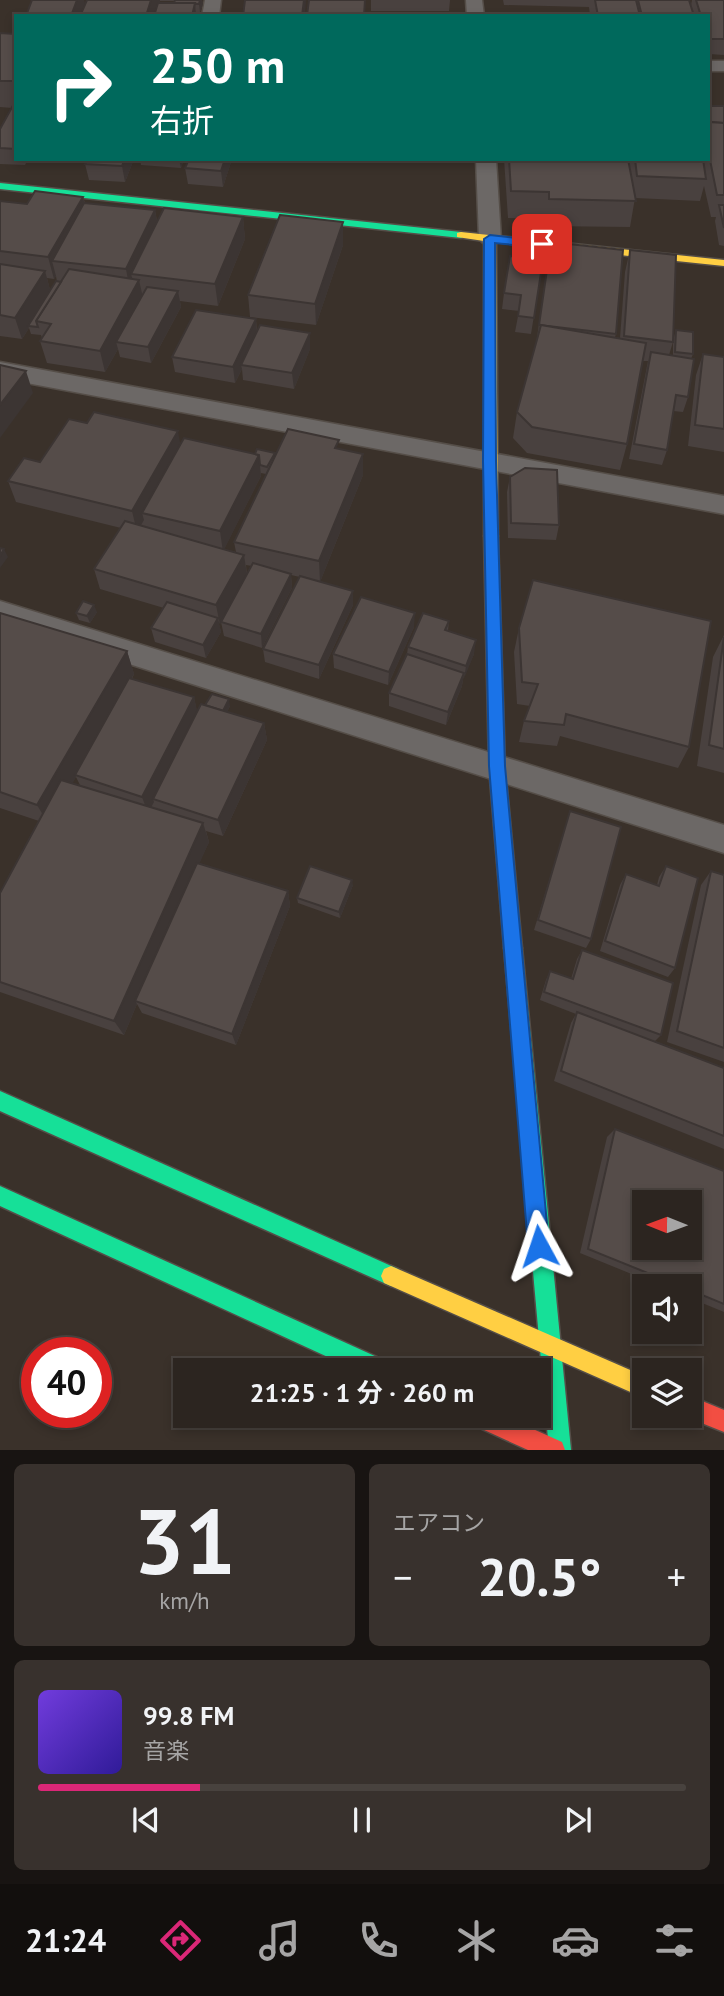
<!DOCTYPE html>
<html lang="ja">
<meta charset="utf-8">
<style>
body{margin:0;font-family:"PT Sans","Noto Sans JP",sans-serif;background:#38312d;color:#f1f3f6;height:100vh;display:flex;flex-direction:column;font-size:26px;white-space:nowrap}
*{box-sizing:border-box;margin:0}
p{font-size:23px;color:#a6a5a5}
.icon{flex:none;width:38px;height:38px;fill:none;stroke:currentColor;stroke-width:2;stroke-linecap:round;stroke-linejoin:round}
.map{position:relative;height:1450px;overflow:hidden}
.details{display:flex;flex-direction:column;gap:14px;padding:14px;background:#181412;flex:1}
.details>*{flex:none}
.guide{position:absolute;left:14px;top:14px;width:696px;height:147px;border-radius:0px;box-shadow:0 4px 10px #0003,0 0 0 2px #48423e;background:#00695c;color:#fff;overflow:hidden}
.needle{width:46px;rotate:271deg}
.controls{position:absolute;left:632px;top:1190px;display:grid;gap:14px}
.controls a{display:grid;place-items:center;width:70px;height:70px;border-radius:0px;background:#2c2520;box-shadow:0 4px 10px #0003,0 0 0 2px #48423e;font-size:35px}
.speed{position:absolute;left:21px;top:1337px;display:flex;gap:14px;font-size:35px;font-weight:700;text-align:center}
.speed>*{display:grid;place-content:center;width:91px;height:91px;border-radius:50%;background:#2c2520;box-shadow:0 4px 10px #0003,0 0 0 2px #48423e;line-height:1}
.speed .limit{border:10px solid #d22;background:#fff;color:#111}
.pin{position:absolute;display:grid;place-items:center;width:60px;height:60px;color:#fff;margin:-30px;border-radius:14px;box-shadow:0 4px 10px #0006}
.me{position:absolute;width:77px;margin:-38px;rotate:355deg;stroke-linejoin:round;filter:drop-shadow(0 0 5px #0008)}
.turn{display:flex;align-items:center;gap:24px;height:147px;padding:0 21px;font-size:32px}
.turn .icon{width:91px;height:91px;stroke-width:2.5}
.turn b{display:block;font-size:49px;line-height:60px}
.big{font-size:52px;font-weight:700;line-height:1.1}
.details .card{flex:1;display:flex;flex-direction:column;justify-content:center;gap:10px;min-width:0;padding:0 24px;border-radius:10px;background:#38312d}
.details .dial{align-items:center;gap:0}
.dial b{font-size:91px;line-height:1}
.song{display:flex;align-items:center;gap:21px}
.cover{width:84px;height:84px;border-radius:10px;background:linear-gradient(135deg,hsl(260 70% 55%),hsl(250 70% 35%))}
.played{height:7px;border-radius:4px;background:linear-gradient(90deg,#db2777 25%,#48423e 25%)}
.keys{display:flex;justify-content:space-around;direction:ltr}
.heat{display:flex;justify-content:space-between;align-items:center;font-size:38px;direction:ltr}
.details .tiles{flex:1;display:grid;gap:14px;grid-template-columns:1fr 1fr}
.card:last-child{grid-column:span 2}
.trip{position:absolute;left:173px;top:1358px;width:378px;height:70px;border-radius:0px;background:#2c2520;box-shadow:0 4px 10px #0003,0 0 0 2px #48423e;font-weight:700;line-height:70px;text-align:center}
.tabs{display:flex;height:112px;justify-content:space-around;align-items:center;background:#120f0d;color:#a6a5a5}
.tabs .icon{width:49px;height:49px}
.tabs .current{color:#db2777}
.tabs b{font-size:32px;color:#f1f3f6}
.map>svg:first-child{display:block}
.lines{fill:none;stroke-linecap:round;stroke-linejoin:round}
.street-casing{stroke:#554e48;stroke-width:3}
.fast-casing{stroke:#554e48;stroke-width:3}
.slow-casing{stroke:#554e48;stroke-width:3}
.jam-casing{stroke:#554e48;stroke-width:3}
.street{fill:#6c6866;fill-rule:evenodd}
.fast{fill:#16e098;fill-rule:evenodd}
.slow{fill:#ffcf43;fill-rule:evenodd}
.jam{fill:#f24e42;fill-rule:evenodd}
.wall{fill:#49413f;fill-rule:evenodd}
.shaded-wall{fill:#3c3533}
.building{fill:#554c49;stroke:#3c3533;stroke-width:2;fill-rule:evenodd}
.route{fill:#1a73e8;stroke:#114b97;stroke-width:2}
</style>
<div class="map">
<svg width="724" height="1450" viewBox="0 0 724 1450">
<rect width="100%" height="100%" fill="#3a312a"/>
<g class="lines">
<defs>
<g id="street">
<path d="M205,0H221L219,16H202Z"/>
<path d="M466,0H482L484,16H467Z"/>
<rect x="709" y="61" width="15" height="10"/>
<path d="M476,159H496L501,239L497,243H483L479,239Z"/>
<path d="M0,362L724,496V514L0,378Z"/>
<path d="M0,601L724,825V853L0,623Z"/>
</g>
<g id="fast">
<path d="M0,183L461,232L467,235L461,238L0,189Z"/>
<path d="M513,939L519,942L522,948L571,1450H549L504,948L507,942Z"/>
<path d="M0,1091L398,1269L401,1276L398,1283L391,1286L384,1283L0,1111Z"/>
<path d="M0,1186L388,1362L391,1370H356L0,1206Z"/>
</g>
<g id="slow">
<path d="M461,232L724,260V266L496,242L498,536L491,541L484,536V241L457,237V233Z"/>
<path d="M391,1266L644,1376V1398L384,1283L381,1276L384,1269Z"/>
</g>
<g id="jam">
<path d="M491,531L498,536L505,767L522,948L519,954L513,957L507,954L504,948L489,767L484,536Z"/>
<path d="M690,1396L724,1410V1432L684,1416H690Z"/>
<path d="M468,1416H504L562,1442L565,1450H528L471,1424Z"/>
</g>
</defs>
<!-- street casing -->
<use href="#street" class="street-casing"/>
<!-- fast casing -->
<use href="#fast" class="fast-casing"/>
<!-- slow casing -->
<use href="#slow" class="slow-casing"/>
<!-- jam casing -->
<use href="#jam" class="jam-casing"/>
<!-- street -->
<use href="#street" class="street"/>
<!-- fast -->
<use href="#fast" class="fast"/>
<!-- slow -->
<use href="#slow" class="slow"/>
<!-- jam -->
<use href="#jam" class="jam"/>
</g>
<!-- wall -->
<g class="wall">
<path d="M87,0H202L203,4L200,12H196ZM160,1H175L174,3H160Z"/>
<path d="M371,0H450L449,11H371Z"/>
<path d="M503,0H689L691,5L692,0H724V55L709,54V16H590L589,7L504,5Z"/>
<path d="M0,33L16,34V159H28L25,165L0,164V129L12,108L0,107Z"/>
<path d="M709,106H724V246L719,245L715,221L716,217H711L704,186L700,201L635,198L630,227L545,226L544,219L508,218L504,159H709Z"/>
<path d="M134,159L125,182L89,180L85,164Z"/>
<path d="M140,159H184L181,168L141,165Z"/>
<path d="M232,159L223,187L188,184L185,168Z"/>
<path d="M83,197L85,203L155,210L157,221L243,217L245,239L218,306L180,301L181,307L151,363L120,357L118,349L105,372L47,363L40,341L42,338L41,335L31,334L29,328L22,339L0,336V201L27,204ZM56,276L57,282L50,290L47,278L54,279Z"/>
<path d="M343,222V245L316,325L250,317L248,295Z"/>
<path d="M551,242L616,334L615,337L620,338L625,272L630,250L674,337L676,330L693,354L691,359L688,397L683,412L673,411L667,450L662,465L629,459L648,361H643L627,444L620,470L527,453L513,438L517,412L536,344ZM673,342V355H669Z"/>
<path d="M543,260L531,334L515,332L519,311L502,309L504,293Z"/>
<path d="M256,319L257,331L310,333V349L294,389L243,380L242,369L235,383L175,372L172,357Z"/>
<path d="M703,354L724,357V452L688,446L696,375Z"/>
<path d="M180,445L275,456L339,449L363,475L320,582L353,605L319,679L265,662L263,649L300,577L291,575L292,588L262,648L224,636L221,622L240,587L219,624L221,632L206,658L155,642L151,628L164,608L100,589L94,569L121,528L16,502L8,481L40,462ZM261,473L266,474L234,542L236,552L224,549L261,476ZM246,565L252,566L247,575Z"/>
<path d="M510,477L559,525L556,540L508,538L507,492Z"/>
<path d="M97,612L90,623L79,620L76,613Z"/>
<path d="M0,613L127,651L134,674L132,679L194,697L197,712L205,705L230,706L227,712L264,723L267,740L223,836L206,831L209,842L199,863L288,891L290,906L236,1045L142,1013L137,1004L124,1035L0,992V893L39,821L0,808ZM76,777L80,785L72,783Z"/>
<path d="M449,621L448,631L474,654L463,679L462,686L446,725L389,706V693L407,654L408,647Z"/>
<path d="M414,627L388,685L334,668L333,654Z"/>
<path d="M519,628L689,747L678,768L560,736L557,746L519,742L524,721L530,706L517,704L514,652Z"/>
<path d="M724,635V773L697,766L713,657Z"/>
<path d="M570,811L591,939L586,948L534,930Z"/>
<path d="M666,866L675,968L668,977L600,951L620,885L626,874L657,885L659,877Z"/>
<path d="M711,871L724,875V1062L667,1042L701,885Z"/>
<path d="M353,885L340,918L298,903L297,898Z"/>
<path d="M582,950L661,1035L655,1041L724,1068V1149L554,1081L571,1023L576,1014L540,1000L546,980L550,971L571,979L577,959Z"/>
<path d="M615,1129L724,1171V1312L690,1298V1286H661L580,1253L607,1137Z"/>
</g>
<!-- shaded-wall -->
<g class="shaded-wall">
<path d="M77,0H84L85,3L80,16H71Z"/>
<path d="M151,0H160V4L157,16H146Z"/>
<path d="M200,0H202L203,4L200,12L199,4Z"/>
<path d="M304,0H306L305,16H302Z"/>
<path d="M195,3L196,16H192Z"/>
<path d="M125,159H134L125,182L122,166Z"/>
<path d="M179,159H184L181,168Z"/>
<path d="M225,159H232L223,187L221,171Z"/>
<path d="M83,197L88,219L52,261L56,276L54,279L48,257Z"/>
<path d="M155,210L159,233L131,274L134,285L130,291L126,269Z"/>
<path d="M243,217L245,239L218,306L215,284Z"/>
<path d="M343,222V245L316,325L315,304Z"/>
<path d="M45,271L51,293L28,326L29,328L22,339L15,318Z"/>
<path d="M139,280L144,302L116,342L118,349L105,372L100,351Z"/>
<path d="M178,291L181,307L151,363L148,347Z"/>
<path d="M256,319L257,335L241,365L242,369L235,383L233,367Z"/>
<path d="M310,333V349L294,389L292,373Z"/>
<path d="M26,371L33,393L0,438V405Z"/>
<path d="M178,431L182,453L142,513L144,520L137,532L132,511Z"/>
<path d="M363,454V475L320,582L319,561Z"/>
<path d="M259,455L261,476L223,552L220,531Z"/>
<path d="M4,549L8,557L0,568V556Z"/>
<path d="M244,555L247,575L220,625L216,605Z"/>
<path d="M291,574L292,588L262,648L261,634Z"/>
<path d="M353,591V605L319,679V665Z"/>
<path d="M94,605L97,612L90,623L87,616Z"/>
<path d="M415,613L414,627L388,685L389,672Z"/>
<path d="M218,618L221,632L206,658L203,645Z"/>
<path d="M476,640L474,654L464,679L466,666Z"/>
<path d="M127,651L134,674L77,776L75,775L76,777L49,825L37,805Z"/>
<path d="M464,673L462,686L446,725L448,712Z"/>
<path d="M194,697L198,715L153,799L154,802L148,813L142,797Z"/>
<path d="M229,699L230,706L222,723L221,716Z"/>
<path d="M264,723L267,740L223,836L218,820Z"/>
<path d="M203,823L209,842L138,1002L135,1001L137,1004L124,1035L114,1021Z"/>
<path d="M352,880L353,885L340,918L339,912Z"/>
<path d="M288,891L290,906L236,1045L232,1034Z"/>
</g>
<!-- building -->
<g class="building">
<path d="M32,0H77L71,16H26Z"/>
<path d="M87,0H151L146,16H80Z"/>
<path d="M175,0H200L199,4L174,3Z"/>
<path d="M245,0H304L302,16H243Z"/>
<path d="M309,0H365L364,16L307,15Z"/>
<path d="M595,0H636L640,16H598Z"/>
<path d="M638,0H689L694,16H642Z"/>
<path d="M696,0H724V39H709V16H701Z"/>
<path d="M158,3H195L192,16H154Z"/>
<path d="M0,33L16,34V81H0Z"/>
<path d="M16,100V149L0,148V129Z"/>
<path d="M709,106H724V123L709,122Z"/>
<path d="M709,122L724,123V195H717L709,155Z"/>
<path d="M88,159H125L122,166L85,164Z"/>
<path d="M189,159H225L221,171L185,168Z"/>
<path d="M509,159H628L636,201L549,199V192L511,191Z"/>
<path d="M635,159H703L706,179L637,176Z"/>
<path d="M35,191L83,197L48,257L0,251V201L27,204Z"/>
<path d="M84,203L155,210L126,269L52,261Z"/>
<path d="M719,205H724V228Z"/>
<path d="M164,208L243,217L215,284L131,274Z"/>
<path d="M280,215L343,222L315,304L248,295Z"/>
<path d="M551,242L623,250L616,334L539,325Z"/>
<path d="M630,250L676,255L673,342L624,336Z"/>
<path d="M510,256L543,260L534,318L518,316L521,295L504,293Z"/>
<path d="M0,264L45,271L15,318L0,315Z"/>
<path d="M69,269L139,280L100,351L40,341L51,324L36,321Z"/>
<path d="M56,281L61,282L36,321L38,327L28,326Z"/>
<path d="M147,287L178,291L148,347L116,342Z"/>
<path d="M196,310L256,319L233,367L172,357Z"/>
<path d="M260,325L310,333L292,373L241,365Z"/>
<path d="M541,325L646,343L627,444L532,427L517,412Z"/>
<path d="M676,330L693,332V354L675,352Z"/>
<path d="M651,352L694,359L688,397L676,395L667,450L634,444Z"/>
<path d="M703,354L724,357V429L695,425Z"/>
<path d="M0,365L26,371L0,405Z"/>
<path d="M94,412L178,431L132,511L8,481L24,458L40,462L69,419L87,423Z"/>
<path d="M288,429L339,440L335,448L363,454L319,561L234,542Z"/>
<path d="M184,438L259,455L220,531L142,513Z"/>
<path d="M257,449L275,453L267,467L260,465L259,455L255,454Z"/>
<path d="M525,468L557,470L559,525L511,523L510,477Z"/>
<path d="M125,521L244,555L216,605L94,569Z"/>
<path d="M0,548L4,549L0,556Z"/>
<path d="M253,563L291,574L261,634L221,622Z"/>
<path d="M300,576L353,591L319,665L263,649Z"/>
<path d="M533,580L711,621L689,747L566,714L564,725L524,721L538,684L522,682L519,628Z"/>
<path d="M361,597L415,613L389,672L333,654Z"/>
<path d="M83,601L94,605L87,616L76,613Z"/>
<path d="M167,602L218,618L203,645L151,628Z"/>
<path d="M0,613L127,651L37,805L0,792Z"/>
<path d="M423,613L449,621L445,630L476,640L466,666L408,647Z"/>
<path d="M724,637V749L709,745Z"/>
<path d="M407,654L464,673L448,712L389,693Z"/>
<path d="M129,678L194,697L142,797L75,775Z"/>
<path d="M212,694L229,699L223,711L205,705Z"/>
<path d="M201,704L264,723L218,820L153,799Z"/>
<path d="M61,780L203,823L114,1021L0,982V893Z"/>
<path d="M570,811L621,827L591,939L538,920Z"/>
<path d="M197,863L288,891L232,1034L135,1001Z"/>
<path d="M310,866L352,880L339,912L297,898Z"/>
<path d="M666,866L698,878L675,968L605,941L626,874L659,886Z"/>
<path d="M711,871L724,875V1048L677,1031Z"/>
<path d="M582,950L673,983L661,1035L544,992L550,971L573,979Z"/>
<path d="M577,1012L724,1068V1136L561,1071Z"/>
<path d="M615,1129L724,1171V1304L690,1290V1286H680L588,1249ZM644,1202H690V1248H644Z"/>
</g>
<!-- route -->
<path class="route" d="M490,235L542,241L547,244L542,248L495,243L496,461L505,766L549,1246L546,1253L539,1256L531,1253L528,1246L489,766L483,461L484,239Z"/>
</svg>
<div class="controls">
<a><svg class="needle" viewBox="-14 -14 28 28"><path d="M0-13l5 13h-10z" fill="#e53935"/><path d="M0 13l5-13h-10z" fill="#a6a5a5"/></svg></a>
<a><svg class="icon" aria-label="sound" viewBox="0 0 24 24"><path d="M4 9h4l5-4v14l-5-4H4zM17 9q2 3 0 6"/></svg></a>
<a><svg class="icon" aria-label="layers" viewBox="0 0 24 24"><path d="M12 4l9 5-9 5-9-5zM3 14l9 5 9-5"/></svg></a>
</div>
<div class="speed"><div class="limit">40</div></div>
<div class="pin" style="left:542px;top:244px;background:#d93025"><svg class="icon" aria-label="arrive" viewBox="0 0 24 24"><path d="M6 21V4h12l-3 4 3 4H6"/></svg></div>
<svg class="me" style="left:539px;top:1246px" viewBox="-20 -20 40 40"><path d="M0-17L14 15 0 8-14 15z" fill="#1a73e8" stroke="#fff" stroke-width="4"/></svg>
<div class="trip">21:25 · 1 分 · 260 m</div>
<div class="guide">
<div class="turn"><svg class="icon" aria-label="right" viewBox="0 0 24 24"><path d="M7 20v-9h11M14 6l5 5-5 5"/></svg><div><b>250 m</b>右折</div></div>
</div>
</div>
<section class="details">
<div class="tiles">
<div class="card dial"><b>31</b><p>km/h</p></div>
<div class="card"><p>エアコン</p>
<div class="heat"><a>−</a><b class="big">20.5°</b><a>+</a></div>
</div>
<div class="card">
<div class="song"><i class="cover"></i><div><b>99.8 FM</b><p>音楽</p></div></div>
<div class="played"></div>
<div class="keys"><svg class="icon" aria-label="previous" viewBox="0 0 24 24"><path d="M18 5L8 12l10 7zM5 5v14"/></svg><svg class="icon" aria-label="pause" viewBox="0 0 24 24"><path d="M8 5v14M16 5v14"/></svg><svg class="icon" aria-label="next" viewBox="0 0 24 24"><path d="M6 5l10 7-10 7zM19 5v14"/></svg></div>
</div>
</div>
</section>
<nav class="tabs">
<b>21:24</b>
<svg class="icon current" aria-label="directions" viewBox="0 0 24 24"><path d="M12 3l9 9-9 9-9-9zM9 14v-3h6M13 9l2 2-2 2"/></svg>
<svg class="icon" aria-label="music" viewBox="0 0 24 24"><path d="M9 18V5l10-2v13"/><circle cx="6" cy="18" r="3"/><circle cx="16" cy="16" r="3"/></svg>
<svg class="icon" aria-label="phone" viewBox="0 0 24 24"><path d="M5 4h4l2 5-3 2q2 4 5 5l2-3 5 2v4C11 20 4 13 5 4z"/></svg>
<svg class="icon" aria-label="climate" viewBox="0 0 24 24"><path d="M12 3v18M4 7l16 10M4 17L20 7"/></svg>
<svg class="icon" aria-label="car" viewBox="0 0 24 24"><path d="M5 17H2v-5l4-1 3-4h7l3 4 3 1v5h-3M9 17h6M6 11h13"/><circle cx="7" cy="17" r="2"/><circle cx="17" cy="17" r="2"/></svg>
<svg class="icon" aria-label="filters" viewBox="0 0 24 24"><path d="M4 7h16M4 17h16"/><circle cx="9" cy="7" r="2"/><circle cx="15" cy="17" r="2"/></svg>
</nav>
